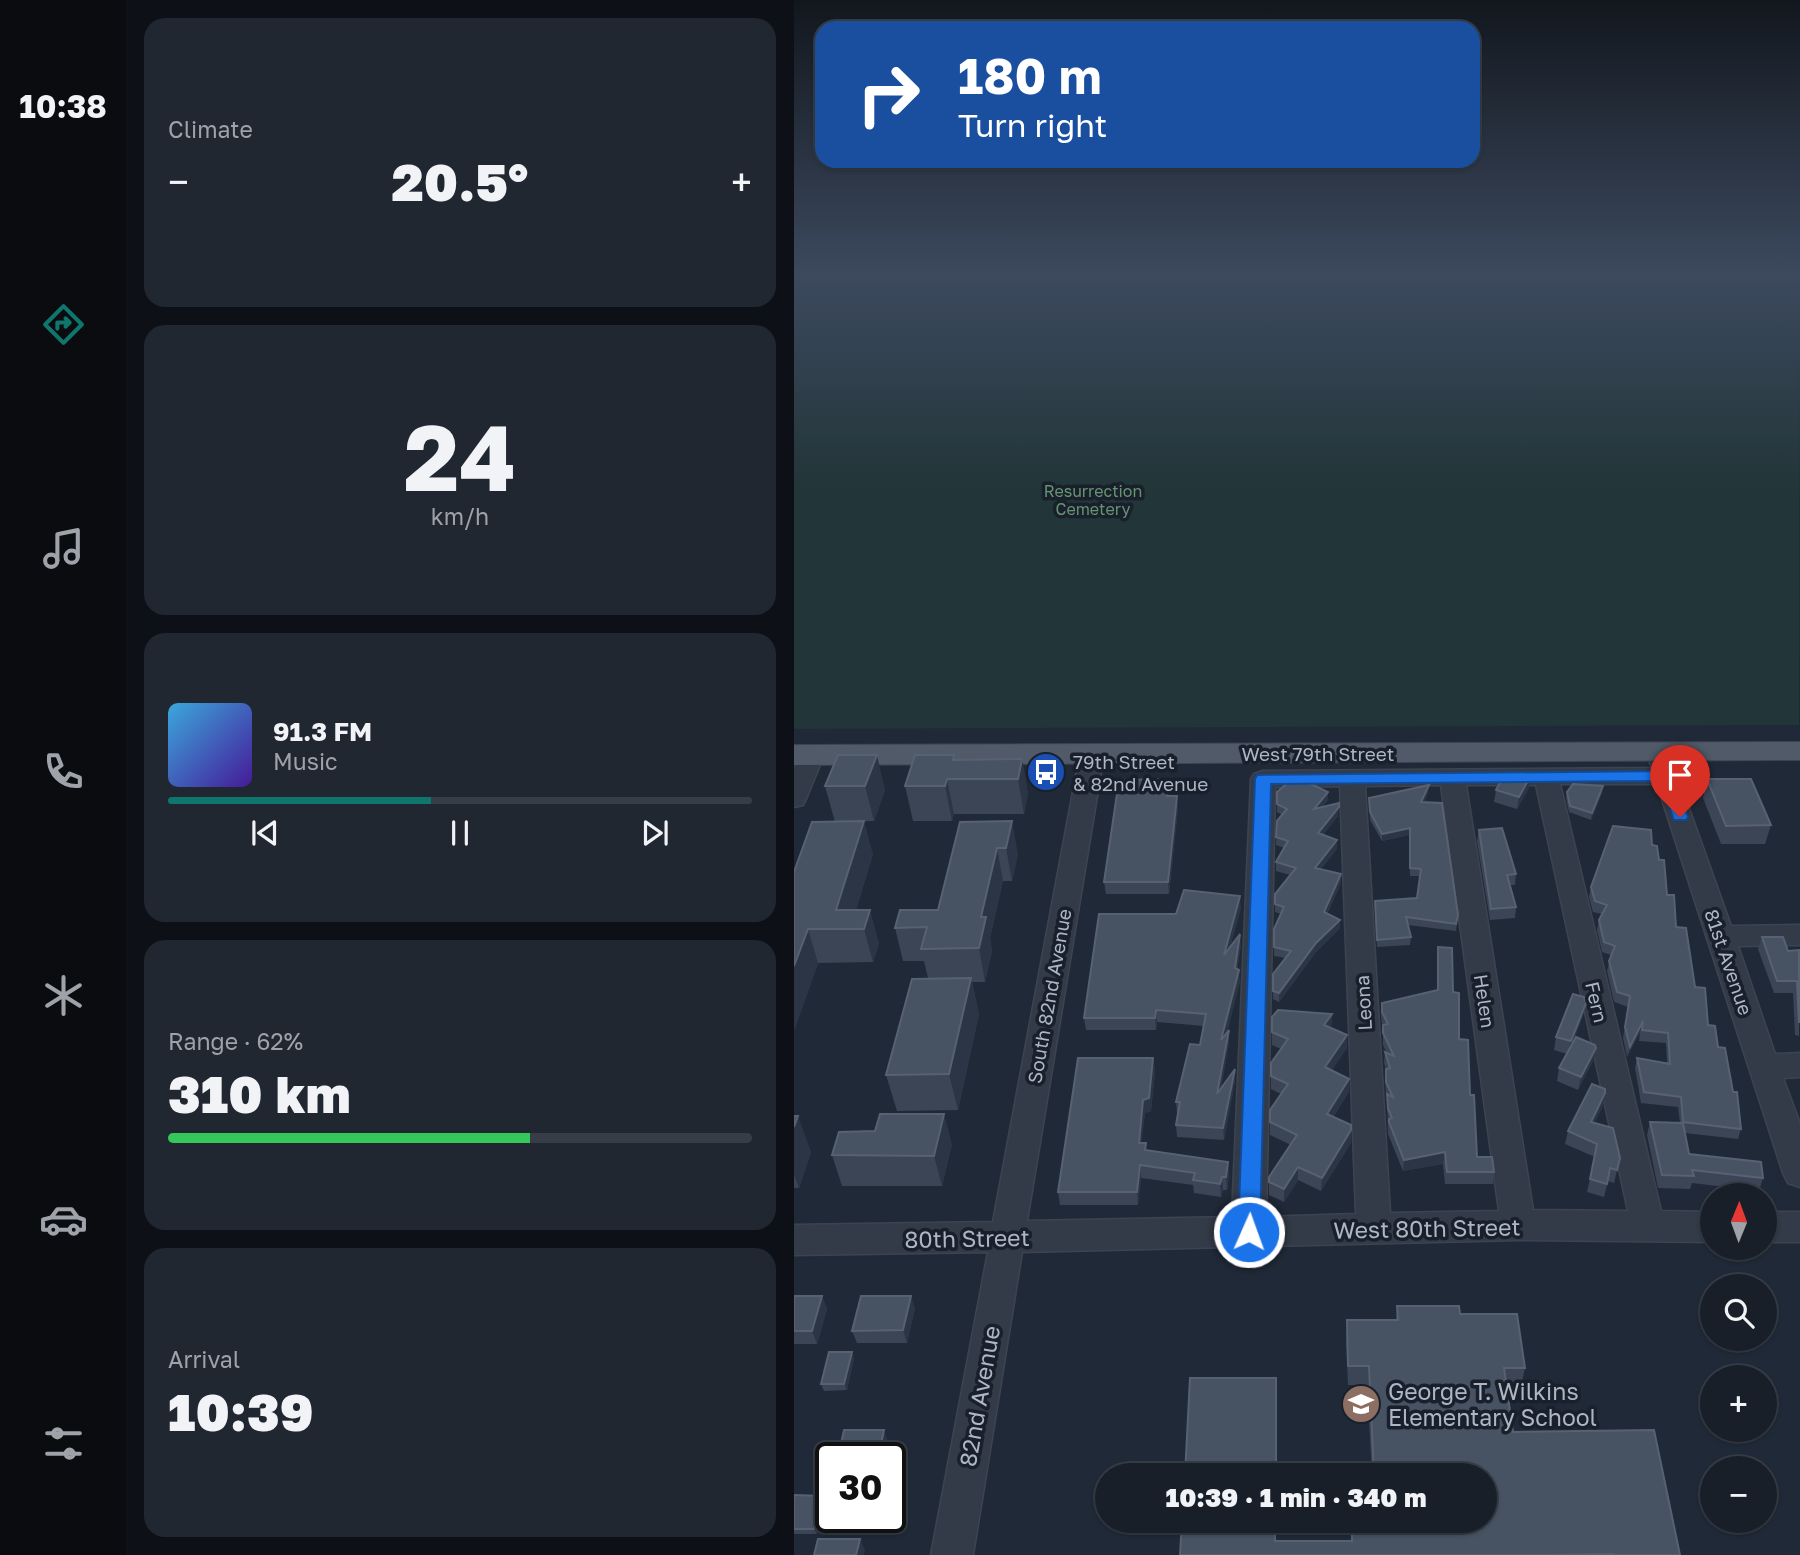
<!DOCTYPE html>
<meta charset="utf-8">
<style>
body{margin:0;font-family:"Golos Text",sans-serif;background:#212731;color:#f1f3f6;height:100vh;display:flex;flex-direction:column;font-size:26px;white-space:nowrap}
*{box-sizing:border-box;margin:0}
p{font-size:23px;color:#9fa2a8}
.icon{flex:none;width:38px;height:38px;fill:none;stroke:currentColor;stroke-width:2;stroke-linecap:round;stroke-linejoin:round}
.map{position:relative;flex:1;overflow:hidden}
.sheet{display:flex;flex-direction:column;gap:18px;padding:18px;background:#0d1117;width:668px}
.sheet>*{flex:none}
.guide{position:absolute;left:21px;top:21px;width:665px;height:147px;border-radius:21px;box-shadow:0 2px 5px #0004,0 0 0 2px #363d46;background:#1a4fa0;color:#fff;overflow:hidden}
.needle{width:46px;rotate:1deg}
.controls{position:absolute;left:906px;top:1183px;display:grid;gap:14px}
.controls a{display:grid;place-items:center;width:77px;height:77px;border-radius:50%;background:#181f29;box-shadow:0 2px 5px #0004,0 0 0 2px #363d46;font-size:35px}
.speed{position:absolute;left:21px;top:1442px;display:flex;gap:14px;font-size:35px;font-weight:700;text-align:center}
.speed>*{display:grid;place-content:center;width:91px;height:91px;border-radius:50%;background:#181f29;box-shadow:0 2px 5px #0004,0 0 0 2px #363d46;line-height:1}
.speed .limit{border:4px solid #111;border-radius:10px;background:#fff;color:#111}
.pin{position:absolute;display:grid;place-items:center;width:60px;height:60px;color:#fff;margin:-72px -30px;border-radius:50% 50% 50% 0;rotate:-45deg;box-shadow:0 0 7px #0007}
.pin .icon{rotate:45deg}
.me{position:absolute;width:77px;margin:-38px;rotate:2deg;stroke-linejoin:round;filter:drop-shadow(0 0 5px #0008)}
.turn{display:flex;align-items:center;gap:24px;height:147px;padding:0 28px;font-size:32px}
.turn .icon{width:91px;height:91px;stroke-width:2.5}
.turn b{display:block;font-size:49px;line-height:60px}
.big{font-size:52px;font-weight:800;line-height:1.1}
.sheet .tile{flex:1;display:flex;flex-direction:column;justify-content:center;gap:10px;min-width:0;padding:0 24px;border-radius:21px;background:#212731}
.sheet .dial{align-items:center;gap:0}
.dial b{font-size:91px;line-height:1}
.song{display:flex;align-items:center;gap:21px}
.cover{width:84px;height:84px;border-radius:10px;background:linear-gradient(135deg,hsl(200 70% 55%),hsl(260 70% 35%))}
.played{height:7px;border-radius:4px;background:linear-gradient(90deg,#0f766e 45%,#363d46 45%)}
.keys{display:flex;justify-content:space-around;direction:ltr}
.heat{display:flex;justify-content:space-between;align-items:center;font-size:38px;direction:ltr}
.charge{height:10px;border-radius:5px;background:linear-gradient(90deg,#34c759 62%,#363d46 0)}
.trip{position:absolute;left:301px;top:1463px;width:402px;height:70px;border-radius:35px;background:#181f29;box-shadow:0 2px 5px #0004,0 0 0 2px #363d46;font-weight:800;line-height:70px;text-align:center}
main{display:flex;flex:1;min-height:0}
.tabs{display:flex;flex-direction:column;width:126px;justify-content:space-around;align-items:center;background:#0a0c10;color:#9fa2a8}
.tabs .icon{width:49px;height:49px}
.tabs .selected{color:#0f766e}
.tabs b{font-size:32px;color:#f1f3f6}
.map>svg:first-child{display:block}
.green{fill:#223538}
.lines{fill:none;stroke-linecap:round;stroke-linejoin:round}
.minor-casing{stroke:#3d4451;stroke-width:3}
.major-casing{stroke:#3d4451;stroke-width:2}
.minor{fill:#333b48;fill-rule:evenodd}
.major{fill:#515a68;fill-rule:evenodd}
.wall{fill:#3b4556}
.shaded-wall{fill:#2b3545}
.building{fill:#475262;stroke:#576172;stroke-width:2}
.route{fill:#1a73e8;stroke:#114b97;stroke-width:2}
.labels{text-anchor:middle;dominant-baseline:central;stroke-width:7;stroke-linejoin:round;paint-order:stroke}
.far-park-label{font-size:16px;fill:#659571;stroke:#19202c}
.street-label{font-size:19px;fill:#adb6c5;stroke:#19202c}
.poi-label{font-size:19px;fill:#adb6c5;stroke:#19202c;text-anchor:start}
.near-street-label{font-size:23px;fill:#adb6c5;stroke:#19202c}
.near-poi-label{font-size:23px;fill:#adb6c5;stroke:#19202c;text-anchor:start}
</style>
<main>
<nav class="tabs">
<b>10:38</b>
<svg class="icon selected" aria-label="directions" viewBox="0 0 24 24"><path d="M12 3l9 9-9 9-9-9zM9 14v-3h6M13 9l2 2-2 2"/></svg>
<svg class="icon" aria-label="music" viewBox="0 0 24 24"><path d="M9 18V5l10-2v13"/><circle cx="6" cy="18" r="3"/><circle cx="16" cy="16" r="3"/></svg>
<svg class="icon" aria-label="phone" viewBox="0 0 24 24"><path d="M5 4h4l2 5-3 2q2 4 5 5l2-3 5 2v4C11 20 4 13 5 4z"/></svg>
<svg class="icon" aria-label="climate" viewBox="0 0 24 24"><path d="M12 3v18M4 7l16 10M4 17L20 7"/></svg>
<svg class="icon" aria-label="car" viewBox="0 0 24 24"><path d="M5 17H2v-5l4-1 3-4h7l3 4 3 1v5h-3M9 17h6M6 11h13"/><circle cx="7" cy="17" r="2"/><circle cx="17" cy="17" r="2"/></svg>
<svg class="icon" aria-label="filters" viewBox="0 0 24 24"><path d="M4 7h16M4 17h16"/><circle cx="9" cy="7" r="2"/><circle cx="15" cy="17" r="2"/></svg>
</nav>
<section class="sheet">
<div class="tile"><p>Climate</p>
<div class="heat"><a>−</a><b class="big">20.5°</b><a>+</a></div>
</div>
<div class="tile dial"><b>24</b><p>km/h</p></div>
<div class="tile">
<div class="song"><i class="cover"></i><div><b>91.3 FM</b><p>Music</p></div></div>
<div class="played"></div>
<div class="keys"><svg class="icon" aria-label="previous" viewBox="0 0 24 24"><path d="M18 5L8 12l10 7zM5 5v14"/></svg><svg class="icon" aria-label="pause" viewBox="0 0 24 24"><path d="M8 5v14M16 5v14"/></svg><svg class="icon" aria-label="next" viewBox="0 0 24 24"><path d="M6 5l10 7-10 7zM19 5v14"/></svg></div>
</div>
<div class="tile"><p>Range · 62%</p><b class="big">310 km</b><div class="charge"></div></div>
<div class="tile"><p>Arrival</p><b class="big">10:39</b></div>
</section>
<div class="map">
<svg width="1006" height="1555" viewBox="0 0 1006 1555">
<rect width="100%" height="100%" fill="#202937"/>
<!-- green -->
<path class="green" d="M0,274H990L1006,293L1005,725L0,729Z"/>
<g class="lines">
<defs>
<g id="minor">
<path d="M298,747L306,749L310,754L233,1221L438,1217L457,779L460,774L469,771L858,768L856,763L859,758L868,755L877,758L937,926L1006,925V945L944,946L981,1054L1006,1053V1077L989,1078L1006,1124V1187L994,1183L989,1173L863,784H766L867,1211L919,1212V1242L724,1240L228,1252L179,1555H137L194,1252L0,1255V1225L199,1222L286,754L290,749ZM647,785L705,1211L596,1213L571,786ZM672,785H742L834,1211L739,1210ZM546,786L562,1214L472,1217L481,787Z"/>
<path d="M18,748L26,750L30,755L12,799L9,805L0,807V769L10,750Z"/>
<rect x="971" y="1212" width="35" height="30"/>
</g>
<path id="major" d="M1006,742V760L0,765V745Z"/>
</defs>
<!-- minor casing -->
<use href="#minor" class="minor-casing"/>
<!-- major casing -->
<use href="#major" class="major-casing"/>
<!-- minor -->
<use href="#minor" class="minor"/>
<!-- major -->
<use href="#major" class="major"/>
</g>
<!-- wall -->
<g class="wall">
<path d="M44,755L91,790L80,821L41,822L31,786Z"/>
<path d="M228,759L234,794L230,814H160L158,821H119L111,786L161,760Z"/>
<path d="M913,779L977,825L971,844H927L909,798Z"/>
<path d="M735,788L723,809L700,802L702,790Z"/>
<path d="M376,791L375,796L384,808L375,894H312L310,882Z"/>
<path d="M483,792H534V800L528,807L544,816L529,835L543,849L526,870L547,883L533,914L546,928L522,952L485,1002L479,999V974L491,958L480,956V929L487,914L481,912V894L496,875L482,871V862L490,848L482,845L483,821L488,815L483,812Z"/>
<path d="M773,792L808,793L797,820L775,812L772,798Z"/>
<path d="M634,793L630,802L664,915L662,931L614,925L617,937L616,945L583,947L581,901L623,898L626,876H616L615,835L588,841L576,820L575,798Z"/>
<path d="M166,822L224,854L218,881H209L196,938L198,951L191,982H178L185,1014L164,1110L103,1111L92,1075L134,978L130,961H109L101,928L144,910Z"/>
<path d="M685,830L722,874L721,885H716L722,907L721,918L696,920L683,841Z"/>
<path d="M858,845L865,860L882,927L901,987L914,1025L924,1047L939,1092L947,1129L944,1139L891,1133L895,1154L969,1178L965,1191L898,1183L896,1189L864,1188L853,1135L856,1122L886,1123L884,1107L847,1103L841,1068L843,1058L873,1063L872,1043L845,1041L846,1032L833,1057L829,1038L834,1007L820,1002L813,971L817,955L808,952L803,930L805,920L808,914L799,912L795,897L797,887Z"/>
<path d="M79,854L62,910L85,943L79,962L24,963L0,1031V872Z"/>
<path d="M447,908L436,947L447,946L443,969L446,981L433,1032L435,1042L427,1089L441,1081L430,1140L383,1137L382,1125L384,1114H383L382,1102L406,1045L410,1026L363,1022L362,1030H292L290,1018L382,914Z"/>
<path d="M968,937L994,951L1005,950V1036L1001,1035L999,993H980L964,949Z"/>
<path d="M644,947L659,992L665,1039L676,1095L683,1157L700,1172L699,1184H651L649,1164L609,1171L594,1134L593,1097L592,1094L591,1081L592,1069L590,1063L591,1052H592L589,1045V1027L588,1024L587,1015L588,1003L643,990Z"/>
<path d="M792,1003L789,1016L778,1044L799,1061L784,1090L763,1081L765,1068L773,1054L760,1050L762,1037Z"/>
<path d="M538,1014L537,1028L553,1035V1048L537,1071L555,1092L539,1117L557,1130V1143L527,1191L504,1180L490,1202L475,1195V1182L497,1145L476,1135V1110L487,1094L477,1089V1063L487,1049L478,1045V1017Z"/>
<path d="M359,1058L361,1071L357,1111L351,1113L347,1143L352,1151L434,1162L435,1175L433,1190H429L427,1197L400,1193L399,1185L347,1178L344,1205H266L264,1192Z"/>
<path d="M809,1106L800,1123L826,1158L820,1183L814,1181L810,1197L793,1192L801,1157L771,1144L774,1131Z"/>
<path d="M0,1116L17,1152L5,1188H0Z"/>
<path d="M158,1144L148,1186H48L38,1155Z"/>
<path d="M0,1296H28L33,1309L23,1344H0Z"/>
<path d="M603,1306L666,1314L731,1368L727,1386H713L719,1432L886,1555H386L482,1541H557L556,1521H691V1475H578L573,1385H554L552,1338L553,1320H602Z"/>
<path d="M121,1308L113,1343H63L58,1331Z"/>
<path d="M60,1358L53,1390L30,1391L27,1384Z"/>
<path d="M0,1495L31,1502L23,1534H0Z"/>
</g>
<!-- shaded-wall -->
<g class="shaded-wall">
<path d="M83,755L91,790L80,821L71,786Z"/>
<path d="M228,759L234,794L230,814L224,779Z"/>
<path d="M737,775L735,788L723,809L725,797Z"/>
<path d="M153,779L160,814L158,821L151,786Z"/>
<path d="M635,785L634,793L626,810L627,802Z"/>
<path d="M809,786L808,793L797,820L798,813Z"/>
<path d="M534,792V800L520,817V809Z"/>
<path d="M383,796L384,808L375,894L374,882Z"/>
<path d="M545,807L544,816L524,842V833Z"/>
<path d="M70,821L79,854L56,929L42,910Z"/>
<path d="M218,821L224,854L218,881L212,848Z"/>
<path d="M616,828L615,835L588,841V834Z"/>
<path d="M543,840V849L520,877L521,868Z"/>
<path d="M203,848L209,881L196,938L198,951L191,982L185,948L187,917Z"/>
<path d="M547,874V883L529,921L530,912Z"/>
<path d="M446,896L447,908L430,967V955Z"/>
<path d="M76,910L85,943L79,962L70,929Z"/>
<path d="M546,920V928L522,952L485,1002V993L522,943Z"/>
<path d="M14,929L24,963L0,1031V966Z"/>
<path d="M446,934L447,946L441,980V968Z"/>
<path d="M445,970L446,981L428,1052L427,1040Z"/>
<path d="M177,978L185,1014L164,1110L155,1074Z"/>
<path d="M792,1003L789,1016L774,1054L777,1041Z"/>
<path d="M362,1010L363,1022L362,1030L361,1018Z"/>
<path d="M538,1014L537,1027L530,1038V1025Z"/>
<path d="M849,1021L846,1032L833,1057L836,1047Z"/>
<path d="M435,1030V1042L424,1106L423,1094Z"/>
<path d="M553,1035V1048L531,1080V1067Z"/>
<path d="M802,1048L799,1061L784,1090L787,1077Z"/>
<path d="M359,1058L361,1071L357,1111L351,1113L346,1156L345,1143L349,1100Z"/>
<path d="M441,1069V1081L430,1140L429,1128Z"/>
<path d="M555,1079V1092L532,1127L533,1114Z"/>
<path d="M811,1093L809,1106L794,1135L797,1122Z"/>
<path d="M150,1114L158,1144L148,1186L140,1156Z"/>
<path d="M4,1116L17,1152L5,1188L0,1174V1127Z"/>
<path d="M557,1130V1143L527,1191L528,1178Z"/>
<path d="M651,1152L649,1164L609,1171L610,1160Z"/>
<path d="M434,1162L435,1175L433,1190L432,1177Z"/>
<path d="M346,1165L347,1178L344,1205L343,1192Z"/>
<path d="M504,1167V1180L490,1202V1189Z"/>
<path d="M428,1177L429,1190L427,1197L426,1184Z"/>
<path d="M28,1296L33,1309L23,1344L18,1331Z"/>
<path d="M117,1296L121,1308L113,1343L109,1330Z"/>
<path d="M58,1352L60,1358L53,1390L50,1384Z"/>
<path d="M90,1430L94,1442L91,1458H84Z"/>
<path d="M28,1496L31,1502L23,1534L20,1529Z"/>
<path d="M66,1539L71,1550L70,1555H62Z"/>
</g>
<!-- building -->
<g class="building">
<path d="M44,755H83L71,786H31Z"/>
<path d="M121,755H160L159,760L228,759L224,779H153L151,786H111Z"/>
<path d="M710,775H737L725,797L702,790Z"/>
<path d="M375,779L373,796H383L374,882H310L325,780Z"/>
<path d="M913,779H957L977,825L932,826Z"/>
<path d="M496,781H511L534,792L520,809L545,803V807L524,833L543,840L521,868L547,874L530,912L546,920L522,943L485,993L479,991V974L497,951L480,947V929L490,907L481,904V894L502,868L482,862L494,841L482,837L483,821L493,809L483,804V792Z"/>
<path d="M779,784L809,786L798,813L776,806L773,792Z"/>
<path d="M635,785L627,802L648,803L664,915L662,924L612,917L617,937L583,940L581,901L623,898L627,869L616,868V828L588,834L576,812L575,798Z"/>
<path d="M70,821L42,910H76L70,929H14L0,966V872L18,822Z"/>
<path d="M218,821L212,848H203L187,917H192L185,948L127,949L133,927L101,928L106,910H144L166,822Z"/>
<path d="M819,826L857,830L858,845L863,846L865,860H870L873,895H880L882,927L892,928L901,987L911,988L914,1025L921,1026L924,1047L931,1048L939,1092H943L947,1129L889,1122L887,1097L850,1092L843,1058L876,1064L874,1033L848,1030L849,1021L836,1047L831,1027L836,996L823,992L815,961L821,946L810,942L805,920L813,905L801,901L797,887Z"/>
<path d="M708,828L722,874L713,875L722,907L697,909L685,830Z"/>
<path d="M390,890L446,896L430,955L446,934L441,968L445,970L427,1040L435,1030L423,1094L441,1069L429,1128L382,1125L386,1102H382L396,1044L406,1045L412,1014L362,1010L361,1018H290L305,914H382Z"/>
<path d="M968,937H989L994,951L1005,950V1023L1003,981H983Z"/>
<path d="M644,947L658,948L659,992L665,993V1039L674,1040L676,1095H680L683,1157H698L700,1172H653L651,1152L610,1160L595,1122V1119L598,1118L594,1109L593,1094L599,1097L592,1082V1069L596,1068L591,1052L600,1056L589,1033V1025L594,1024L588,1012V1003L644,990Z"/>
<path d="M177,978L155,1074L92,1075L118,979Z"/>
<path d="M779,994L790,997L792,1003L777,1041L762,1037Z"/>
<path d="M484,1010L538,1014L530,1025L553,1035L531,1067L555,1079L533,1114L557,1125V1130L528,1178L504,1167L490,1189L475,1182V1177L503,1135L476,1122V1110L494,1084L477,1076V1063L494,1039L478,1032V1017Z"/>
<path d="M782,1037L801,1045L802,1048L787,1077L765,1068Z"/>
<path d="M284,1058H359L355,1098L349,1100L345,1143H352L351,1150L434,1162L432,1177H428L426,1184L399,1180L401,1173L346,1165L343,1192H264Z"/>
<path d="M798,1084L811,1089V1093L797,1122L819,1128L826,1158L823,1170L816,1168L813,1184L796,1179L803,1144L774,1131Z"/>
<path d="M86,1114H150L140,1156L38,1155L45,1132L81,1131Z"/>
<path d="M0,1116H4L0,1127Z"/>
<path d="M856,1122L889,1123L895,1154L967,1162L969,1178L898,1170L900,1176L868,1175Z"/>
<path d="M0,1296H28L18,1331H0Z"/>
<path d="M67,1296H117L109,1330L58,1331Z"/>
<path d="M603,1306H665L666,1314H723L731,1368H710L719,1432L860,1430L886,1555H821L820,1554L751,1555H386L388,1521H481V1541H558V1521H691V1475H580L575,1366H554L553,1320H604Z"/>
<path d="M35,1352H58L50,1384H27Z"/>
<path d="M396,1378H482V1475H391Z"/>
<path d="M50,1430H90L84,1458H44Z"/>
<path d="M0,1495L28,1496L20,1529H0Z"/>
<path d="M24,1539H66L62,1555H20Z"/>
</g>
<!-- sky -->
<linearGradient id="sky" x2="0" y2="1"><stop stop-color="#12171e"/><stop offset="0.56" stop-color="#3c495e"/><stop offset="1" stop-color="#3c495e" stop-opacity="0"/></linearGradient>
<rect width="1006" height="491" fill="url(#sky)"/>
<!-- route -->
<path class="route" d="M872,771L880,776L894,817L892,820H880L866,781L477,784L466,1232L463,1239L455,1242L447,1239L444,1232L461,779L463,775Z"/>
<!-- icons -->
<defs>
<symbol id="bus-disc" viewBox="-11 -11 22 22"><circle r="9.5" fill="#1a4fb4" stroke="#19202c"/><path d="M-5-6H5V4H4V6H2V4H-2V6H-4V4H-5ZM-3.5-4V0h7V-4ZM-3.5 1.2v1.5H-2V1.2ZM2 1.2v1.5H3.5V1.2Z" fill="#fff"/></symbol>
<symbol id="school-disc" viewBox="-11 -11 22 22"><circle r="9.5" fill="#8d6e63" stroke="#19202c"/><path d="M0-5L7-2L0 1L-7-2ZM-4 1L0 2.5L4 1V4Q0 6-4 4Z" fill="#fff"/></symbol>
</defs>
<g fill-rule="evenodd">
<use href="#bus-disc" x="230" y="750" width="44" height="44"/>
<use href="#school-disc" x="545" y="1382" width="44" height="44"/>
</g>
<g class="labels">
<!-- far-park labels -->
<g class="far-park-label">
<text x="299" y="491">Resurrection<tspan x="299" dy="18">Cemetery</tspan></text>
</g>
<!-- street labels -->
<g class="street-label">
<text x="524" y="753">West 79th Street</text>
<text transform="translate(935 962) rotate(71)">81st Avenue</text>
<text transform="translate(255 996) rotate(-80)">South 82nd Avenue</text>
<text transform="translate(691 1001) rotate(82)">Helen</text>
<text transform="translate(803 1002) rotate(77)">Fern</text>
<text transform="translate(569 1003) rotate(-93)">Leona</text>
</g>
<!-- poi labels -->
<g class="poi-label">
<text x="279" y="761">79th Street<tspan x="279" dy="22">&amp; 82nd Avenue</tspan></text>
</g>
<!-- near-street labels -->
<g class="near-street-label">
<text transform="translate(633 1228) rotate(-1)">West 80th Street</text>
<text transform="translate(173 1238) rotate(-1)">80th Street</text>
<text transform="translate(185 1396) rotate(-80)">82nd Avenue</text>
</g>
<!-- near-poi labels -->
<g class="near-poi-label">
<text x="594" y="1391">George T. Wilkins<tspan x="594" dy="26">Elementary School</tspan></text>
</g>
</g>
</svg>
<div class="controls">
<a><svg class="needle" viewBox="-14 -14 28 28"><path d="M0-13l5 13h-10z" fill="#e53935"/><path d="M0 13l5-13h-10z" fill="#9fa2a8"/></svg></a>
<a><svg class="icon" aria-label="search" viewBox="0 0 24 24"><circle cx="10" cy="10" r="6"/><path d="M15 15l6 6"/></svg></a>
<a>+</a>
<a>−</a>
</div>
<div class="speed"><div class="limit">30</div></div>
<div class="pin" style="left:886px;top:817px;background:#d93025"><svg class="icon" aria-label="arrive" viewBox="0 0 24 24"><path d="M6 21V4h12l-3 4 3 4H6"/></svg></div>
<svg class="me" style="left:455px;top:1232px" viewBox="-20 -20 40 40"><circle r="17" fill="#1a73e8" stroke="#fff" stroke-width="3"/><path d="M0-11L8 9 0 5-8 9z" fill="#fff"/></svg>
<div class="trip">10:39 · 1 min · 340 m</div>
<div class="guide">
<div class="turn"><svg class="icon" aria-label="right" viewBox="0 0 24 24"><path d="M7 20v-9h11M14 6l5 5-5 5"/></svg><div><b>180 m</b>Turn right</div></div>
</div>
</div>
</main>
